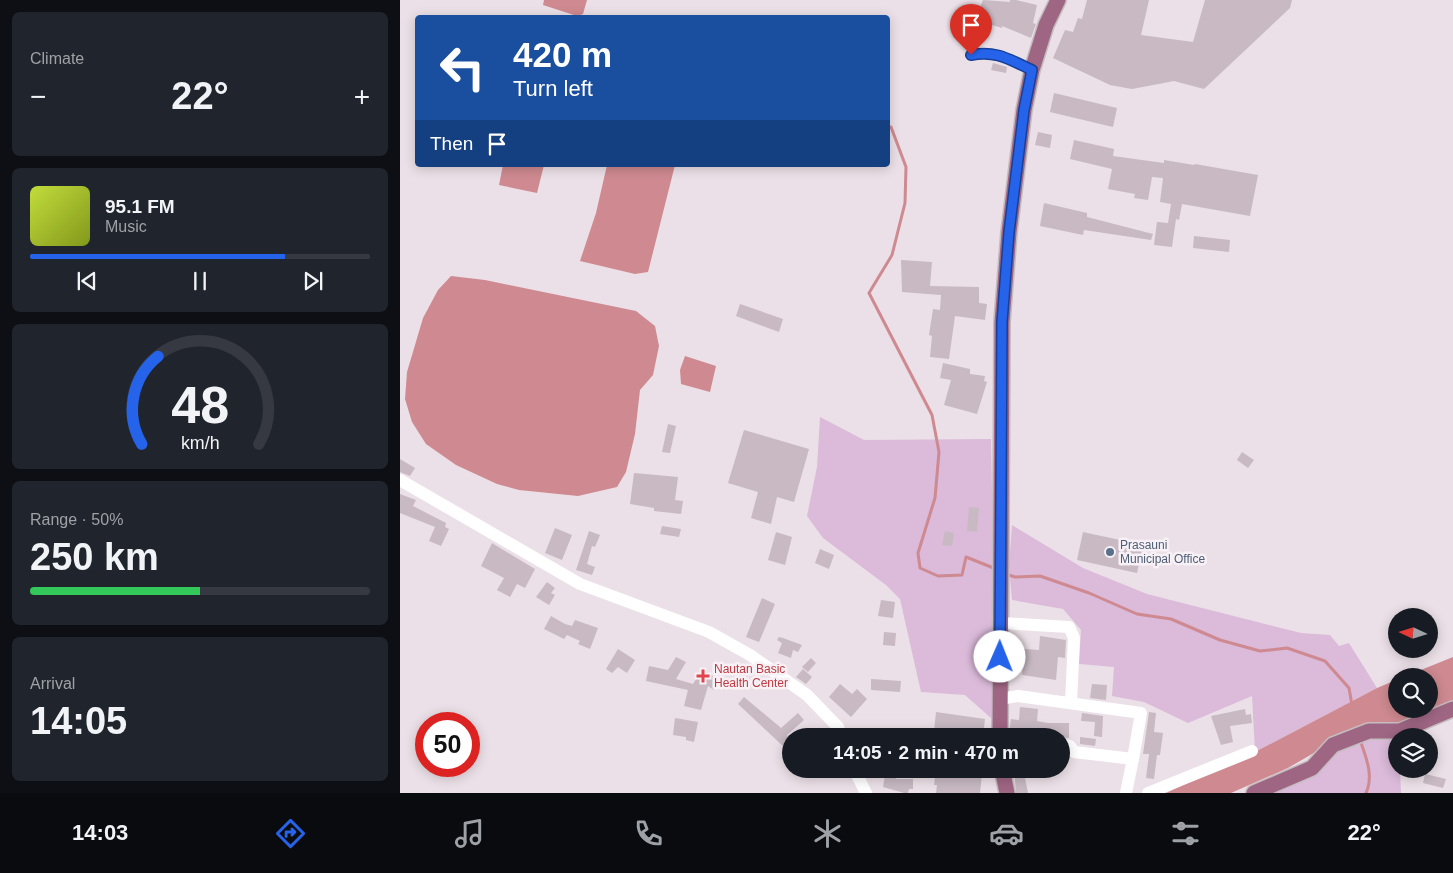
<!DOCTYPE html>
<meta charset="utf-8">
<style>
body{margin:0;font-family:Arial,sans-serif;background:#20242c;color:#f1f3f6;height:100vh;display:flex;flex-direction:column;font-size:19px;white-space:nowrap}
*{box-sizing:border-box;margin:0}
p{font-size:16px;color:#9ea1a6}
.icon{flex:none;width:28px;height:28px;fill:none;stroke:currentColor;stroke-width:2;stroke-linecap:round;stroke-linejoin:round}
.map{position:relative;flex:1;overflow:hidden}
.sheet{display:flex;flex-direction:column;gap:12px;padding:12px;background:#0d0f14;width:400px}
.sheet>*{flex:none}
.banner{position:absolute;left:15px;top:15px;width:475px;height:152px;border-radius:5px;box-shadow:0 2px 12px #0003;background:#1a4fa0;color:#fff;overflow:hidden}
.needle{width:32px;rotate:274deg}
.fabs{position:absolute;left:988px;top:608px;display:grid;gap:10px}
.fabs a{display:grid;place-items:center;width:50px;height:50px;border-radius:50%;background:#171b24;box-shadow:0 2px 12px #0003;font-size:25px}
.speed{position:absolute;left:15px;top:712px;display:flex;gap:10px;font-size:25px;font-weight:700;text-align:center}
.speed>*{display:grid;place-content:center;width:65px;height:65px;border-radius:50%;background:#171b24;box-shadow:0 2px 12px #0003;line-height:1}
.speed .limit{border:8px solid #d22;background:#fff;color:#111}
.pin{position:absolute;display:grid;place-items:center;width:42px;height:42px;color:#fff;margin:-51px -21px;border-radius:50% 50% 50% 0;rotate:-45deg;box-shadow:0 0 5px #0007}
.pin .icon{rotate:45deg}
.me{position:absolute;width:55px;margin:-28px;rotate:1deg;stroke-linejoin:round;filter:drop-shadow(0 0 4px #0008)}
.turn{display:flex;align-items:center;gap:18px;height:105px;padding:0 15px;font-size:22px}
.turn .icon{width:65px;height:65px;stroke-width:2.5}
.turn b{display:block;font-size:35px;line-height:42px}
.then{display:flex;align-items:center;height:48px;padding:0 15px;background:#0003;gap:10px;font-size:19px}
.big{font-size:38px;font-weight:700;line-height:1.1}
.sheet .tile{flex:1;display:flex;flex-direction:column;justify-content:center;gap:8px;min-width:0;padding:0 18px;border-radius:8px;background:#20242c}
.sheet .dial{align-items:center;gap:0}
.dial svg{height:130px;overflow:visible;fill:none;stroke:#363941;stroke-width:7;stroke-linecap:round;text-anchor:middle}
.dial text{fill:#f1f3f6;stroke:none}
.song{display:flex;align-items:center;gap:15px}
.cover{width:60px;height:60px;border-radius:8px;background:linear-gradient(135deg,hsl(70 70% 55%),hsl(70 70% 35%))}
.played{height:5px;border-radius:2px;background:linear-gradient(90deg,#2563eb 75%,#363941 75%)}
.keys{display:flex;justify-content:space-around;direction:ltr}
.heat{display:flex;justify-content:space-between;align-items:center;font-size:28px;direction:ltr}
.charge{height:8px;border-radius:4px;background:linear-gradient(90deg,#34c759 50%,#363941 0)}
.trip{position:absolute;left:382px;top:728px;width:288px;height:50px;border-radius:25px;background:#171b24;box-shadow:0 2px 12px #0003;font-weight:700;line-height:50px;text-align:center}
.tabs{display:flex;height:80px;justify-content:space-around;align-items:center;background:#090b0e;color:#9ea1a6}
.tabs .icon{width:35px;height:35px}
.tabs .on{color:#2563eb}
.tabs b{font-size:22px;color:#f1f3f6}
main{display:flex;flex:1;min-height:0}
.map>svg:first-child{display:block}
.green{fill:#dbbada}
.water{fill:#ce8a90}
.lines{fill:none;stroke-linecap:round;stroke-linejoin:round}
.stream{stroke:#ce8a90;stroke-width:3}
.building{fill:#c8b9c3}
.major-casing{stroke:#c4bdc0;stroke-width:18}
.minor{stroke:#fff;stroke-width:12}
.major{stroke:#9f6683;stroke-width:15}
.route-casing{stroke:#184099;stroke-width:12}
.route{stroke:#2563eb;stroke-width:9}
.service-dot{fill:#5c6f8a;stroke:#f7f1f6;stroke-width:2}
.health-dot{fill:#e0444e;stroke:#f7f1f6;stroke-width:2}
.labels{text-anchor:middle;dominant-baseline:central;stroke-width:5;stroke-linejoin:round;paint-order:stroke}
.service-label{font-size:12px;fill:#4e5e75;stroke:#f7f1f6;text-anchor:start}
.health-label{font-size:12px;fill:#be3a42;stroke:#f7f1f6;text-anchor:start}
</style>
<main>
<section class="sheet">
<div class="tile"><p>Climate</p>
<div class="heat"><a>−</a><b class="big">22°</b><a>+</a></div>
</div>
<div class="tile">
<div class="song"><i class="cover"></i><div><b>95.1 FM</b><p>Music</p></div></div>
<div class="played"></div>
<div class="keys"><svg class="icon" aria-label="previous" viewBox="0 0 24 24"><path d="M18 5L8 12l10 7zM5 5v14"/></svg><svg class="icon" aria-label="pause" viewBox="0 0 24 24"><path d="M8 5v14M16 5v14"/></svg><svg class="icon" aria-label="next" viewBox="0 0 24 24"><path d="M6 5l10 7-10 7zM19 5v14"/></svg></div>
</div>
<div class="tile dial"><svg viewBox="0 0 100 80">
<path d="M14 69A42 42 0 1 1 86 69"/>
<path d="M14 69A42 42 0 0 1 24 15" stroke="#2563eb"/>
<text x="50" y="56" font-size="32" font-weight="700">48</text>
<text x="50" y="72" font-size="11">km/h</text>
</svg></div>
<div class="tile"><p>Range · 50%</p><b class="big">250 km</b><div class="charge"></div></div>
<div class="tile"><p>Arrival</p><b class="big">14:05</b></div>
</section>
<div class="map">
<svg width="1053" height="793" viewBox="0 0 1053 793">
<rect width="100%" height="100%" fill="#ebe0e7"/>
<!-- green -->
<g class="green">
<path d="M420,417L464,440L591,439L594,598L592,719L565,695L521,692L500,599L486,585L423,538L407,516L417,467Z"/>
<path d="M612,525L683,568L747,594L901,633L930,635L939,646L949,643L977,688L855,752L852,696L788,723L744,702L712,696L714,667L679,664L681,630L663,609L612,600L609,566Z"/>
<path d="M996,736V769H1000L1001,793H865L944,745L964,737Z"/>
</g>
<!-- water -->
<g class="water">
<path d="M144,0H187L183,14L177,16L143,5Z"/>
<path d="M103,165H144L137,193L99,185Z"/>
<path d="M207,165H275L248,272L235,274L180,261L196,213Z"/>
<path d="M51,276L85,280L236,311L255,326L259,346L253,375L240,390L235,434L226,472L217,487L178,496L119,490L97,484L56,465L26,444L12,422L5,399L7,372L23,318L38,290Z"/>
<path d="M285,356L316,366L310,392L281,384L280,370Z"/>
<path d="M1053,657V704L919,750L888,768L831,793H766L855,752L977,688L996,680V709H1029V676H1006Z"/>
</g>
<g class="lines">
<!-- stream -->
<g class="stream">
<path d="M491,127L506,167L505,203L492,255L469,293L532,415L539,452L535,498L518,553L520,568L538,576L562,575L566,557L596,569"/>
<path d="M606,574L615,577L640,576L689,593L737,614L771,619L820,640L860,651L887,648L925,661L949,688L952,705"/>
<path d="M960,740C966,757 974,776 966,793"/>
</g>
</g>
<!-- building -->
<g class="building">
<path d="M583,0L610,2V0H616L637,5L633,23L636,24L631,38L602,26V28L575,20Z"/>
<path d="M687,0H749L741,35L793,42L805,0H892L890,8L804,89L774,81L732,89L710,85L653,58L665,30L673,32L678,18L682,19Z"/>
<path d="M593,63L607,67L606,73L591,70Z"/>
<path d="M654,93L717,108L713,127L650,112Z"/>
<path d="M638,132L652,135L650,148L635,145Z"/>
<path d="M674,140L714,149L713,156L764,163V160L794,165L795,164L858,175L850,216L782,204L779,220L776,219L772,247L754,245L757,222L768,223L771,204L760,202L763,178L752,177L748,200L734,198L735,194L708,189L712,169L670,159Z"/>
<path d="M644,203L687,213V217L753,234L751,240L684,230L683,235L640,226Z"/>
<path d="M794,236L830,240L829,252L793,248Z"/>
<path d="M501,260L532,262L530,286L579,287V303L587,304L585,320L555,316L549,359L530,357L532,336L529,335L533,309L540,310L541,295L502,292Z"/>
<path d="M340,304L383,319L379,332L336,316Z"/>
<path d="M543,363L570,369V374L585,376L584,381L587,382L577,414L544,405L551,380L540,378Z"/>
<path d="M268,424L276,426L270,453L262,452Z"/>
<path d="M344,430L409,449L394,502L377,497L371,524L351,518L358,492L328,483Z"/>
<path d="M842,452L854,460L848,468L837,460Z"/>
<path d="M0,459L15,468L10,476L0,472Z"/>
<path d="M234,473L278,477L275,500L283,501L281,514L254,511V508L230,504Z"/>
<path d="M0,494L16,500L13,506L46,523L45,527L49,529L41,546L29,541L35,527L0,513Z"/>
<path d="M569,507L579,508L577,532L567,531Z"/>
<path d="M262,526L281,529L279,537L260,534Z"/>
<path d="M155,528L172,535L162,560L145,553Z"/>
<path d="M189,531L200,535L195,547L192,546L187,564L195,567L192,575L176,570Z"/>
<path d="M545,531L554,533L552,546L542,545Z"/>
<path d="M376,532L392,537L385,565L368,560Z"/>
<path d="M683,532L743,545L737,573L677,560Z"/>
<path d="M92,543L135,569L125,588L117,584L110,597L97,590L104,578L81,566Z"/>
<path d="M420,549L434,555L429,569L415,563Z"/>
<path d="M147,582L155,588L151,593L155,595L149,605L136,597Z"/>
<path d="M362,598L375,604L359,642L346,637Z"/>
<path d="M481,600L495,602L493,618L478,616Z"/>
<path d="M151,616L165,624L172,626L175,620L198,628L190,649L178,644L180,641L167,635L164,639L144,629Z"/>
<path d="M484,632L496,633L495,646L483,645Z"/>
<path d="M640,636L666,640L665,658L658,657L656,680L622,675L624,649L639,650Z"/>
<path d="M379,637L383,638L402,645L398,652L393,650L391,658L378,653L382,643L377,640Z"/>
<path d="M218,649L235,660L227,673L218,667L212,673L206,669Z"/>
<path d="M276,657L286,662L276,679L293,684L302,669L320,681L314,690L308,686L301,710L284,706L288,690L246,681L249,666L268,670Z"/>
<path d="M411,658L416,663L408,672L402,667Z"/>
<path d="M403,669L412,677L406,684L396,677Z"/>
<path d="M471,679L501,681L500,692L471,690Z"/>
<path d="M440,684L452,694L457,689L467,699L451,717L429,697Z"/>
<path d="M692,684L707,685L706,700L690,698Z"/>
<path d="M344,697L381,728L398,713L404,720L387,735L391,742L385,748L338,704Z"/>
<path d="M620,707L638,709L637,721L648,723H669V738L609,733L611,719L619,720Z"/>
<path d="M845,709L846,715L851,714L852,723L830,726L833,742L821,745L811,716Z"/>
<path d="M536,712L585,719L583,736L534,731Z"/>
<path d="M749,712L756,713L754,732L763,733L760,755H757L754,779L746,778L749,754H743Z"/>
<path d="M682,713L703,716L702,737L694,736L695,722L681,721Z"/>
<path d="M275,718L298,722L294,742L286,740V737L273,735Z"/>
<path d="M680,737L696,739L695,746L680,744Z"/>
<path d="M486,769H497L496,779H513V789H509L508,793H504L483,787Z"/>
<path d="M536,769H577L576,773L582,774L580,793H536L537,785H534Z"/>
<path d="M614,769H624L622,778H625L628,793H616Z"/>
<path d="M1025,774L1046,779L1043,788L1023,783Z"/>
</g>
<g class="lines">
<defs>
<g id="major">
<path d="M600,736L602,322L609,232L624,110L632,70L646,25L658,0"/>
<path d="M602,769L607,793"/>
<path d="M854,793L912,768L933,745L969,731H1000L1053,709"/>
</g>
</defs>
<!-- major casing -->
<use href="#major" class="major-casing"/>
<!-- minor -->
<g class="minor">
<path d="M571,55C597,50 610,60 632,70"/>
<path d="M0,480L180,584L309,632L350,655L407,695L438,727L441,736"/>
<path d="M601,623L669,627L674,638L671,703"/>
<path d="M600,699L618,696L741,713L733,759L674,752L670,746L661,745"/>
<path d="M454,769L466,793"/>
<path d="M726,793L733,759"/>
<path d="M748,793L852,751"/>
</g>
<!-- major -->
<use href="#major" class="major"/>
</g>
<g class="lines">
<defs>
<path id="route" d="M571,55C597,50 610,60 632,70L624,110L609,232L602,322L600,657"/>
</defs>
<!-- route casing -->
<use href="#route" class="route-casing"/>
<!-- route -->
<use href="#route" class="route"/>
</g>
<!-- markers -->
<circle class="service-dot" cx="710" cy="552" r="5"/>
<path class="health-dot" d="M300.5 668.5h5v5h5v5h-5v5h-5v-5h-5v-5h5z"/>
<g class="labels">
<!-- service labels -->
<g class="service-label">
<text x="720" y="545">Prasauni<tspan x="720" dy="14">Municipal Office</tspan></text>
</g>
<!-- health labels -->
<g class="health-label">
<text x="314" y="669">Nautan Basic<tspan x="314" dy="14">Health Center</tspan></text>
</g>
</g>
</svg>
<div class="fabs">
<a><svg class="needle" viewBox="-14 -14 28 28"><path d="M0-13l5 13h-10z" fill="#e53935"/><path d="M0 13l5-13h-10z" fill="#9ea1a6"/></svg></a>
<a><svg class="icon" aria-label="search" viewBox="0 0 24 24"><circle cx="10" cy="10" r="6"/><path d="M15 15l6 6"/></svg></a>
<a><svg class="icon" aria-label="layers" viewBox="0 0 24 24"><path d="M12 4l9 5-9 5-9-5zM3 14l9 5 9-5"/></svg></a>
</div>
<div class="speed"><div class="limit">50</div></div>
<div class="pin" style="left:571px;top:55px;background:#d93025"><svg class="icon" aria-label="arrive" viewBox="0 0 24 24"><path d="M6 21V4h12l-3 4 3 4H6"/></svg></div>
<svg class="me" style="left:600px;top:657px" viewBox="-20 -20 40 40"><circle r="19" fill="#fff"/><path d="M0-13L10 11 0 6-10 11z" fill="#2563eb"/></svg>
<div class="trip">14:05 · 2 min · 470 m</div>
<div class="banner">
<div class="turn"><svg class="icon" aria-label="left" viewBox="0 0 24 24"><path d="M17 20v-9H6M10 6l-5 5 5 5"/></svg><div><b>420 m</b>Turn left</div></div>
<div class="then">Then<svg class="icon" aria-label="arrive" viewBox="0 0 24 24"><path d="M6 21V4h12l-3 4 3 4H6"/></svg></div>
</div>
</div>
</main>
<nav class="tabs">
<b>14:03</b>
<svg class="icon on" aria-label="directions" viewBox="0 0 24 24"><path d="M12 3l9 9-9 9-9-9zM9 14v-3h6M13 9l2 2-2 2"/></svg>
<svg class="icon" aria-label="music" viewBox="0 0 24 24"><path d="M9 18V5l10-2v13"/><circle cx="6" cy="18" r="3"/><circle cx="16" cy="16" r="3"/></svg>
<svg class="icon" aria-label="phone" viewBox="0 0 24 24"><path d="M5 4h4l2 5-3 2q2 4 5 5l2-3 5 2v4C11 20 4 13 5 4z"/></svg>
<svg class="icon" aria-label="climate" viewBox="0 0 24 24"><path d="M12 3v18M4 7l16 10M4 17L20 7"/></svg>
<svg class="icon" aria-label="car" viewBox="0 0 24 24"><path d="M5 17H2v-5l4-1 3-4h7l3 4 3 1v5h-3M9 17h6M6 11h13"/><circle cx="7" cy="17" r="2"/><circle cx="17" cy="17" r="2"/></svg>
<svg class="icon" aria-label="filters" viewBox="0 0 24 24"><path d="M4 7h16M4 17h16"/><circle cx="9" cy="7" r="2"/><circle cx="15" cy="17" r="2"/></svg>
<b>22°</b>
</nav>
